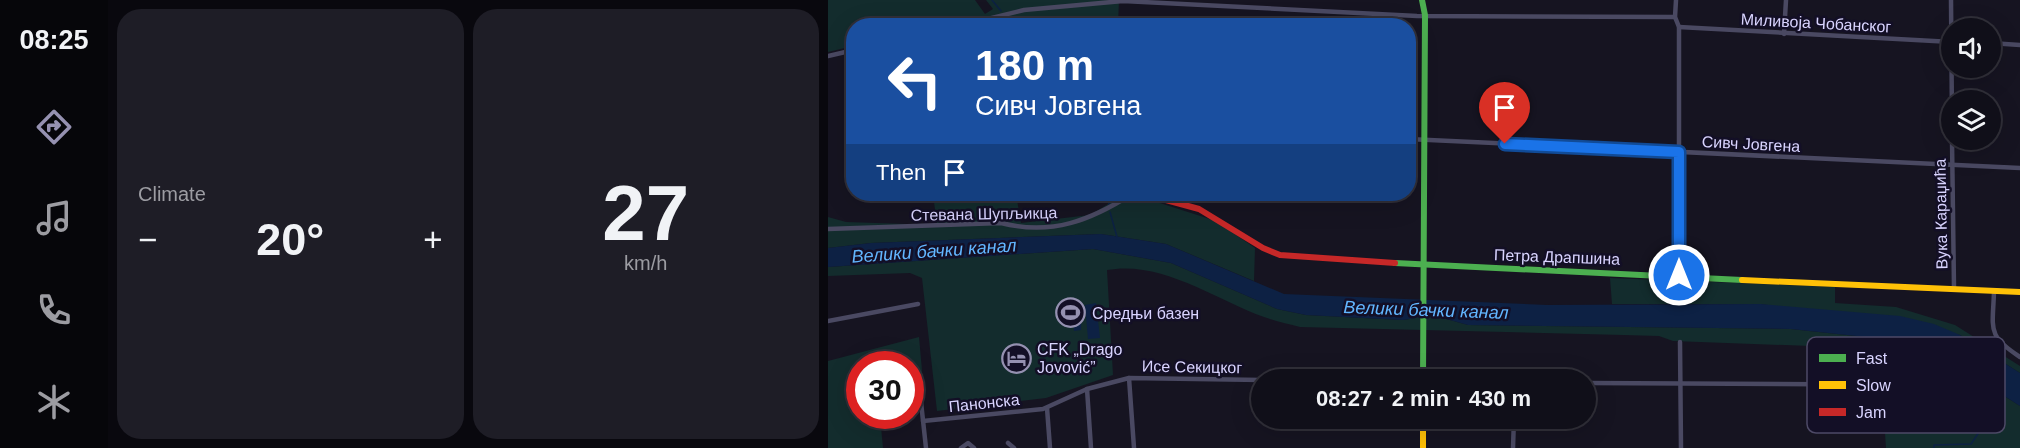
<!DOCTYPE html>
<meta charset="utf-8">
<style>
body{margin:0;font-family:Arial,sans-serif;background:#1e1d26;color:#f1f3f6;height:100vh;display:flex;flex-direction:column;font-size:22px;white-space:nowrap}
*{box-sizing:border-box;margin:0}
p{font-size:20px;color:#9c9ca2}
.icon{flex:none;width:33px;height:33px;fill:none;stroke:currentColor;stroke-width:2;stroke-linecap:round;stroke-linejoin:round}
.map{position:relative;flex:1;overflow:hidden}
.sheet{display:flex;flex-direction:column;gap:9px;padding:9px;background:#09080e;width:720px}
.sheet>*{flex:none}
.hud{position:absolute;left:18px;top:18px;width:570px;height:183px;border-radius:24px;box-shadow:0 6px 24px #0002,0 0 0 2px #302f38;background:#1a4fa0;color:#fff;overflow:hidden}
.fabs{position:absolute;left:1113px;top:18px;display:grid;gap:12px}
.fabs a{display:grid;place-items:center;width:60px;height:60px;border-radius:50%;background:#100f19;box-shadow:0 6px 24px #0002,0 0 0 2px #302f38;font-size:30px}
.speed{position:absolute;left:18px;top:351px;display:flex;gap:12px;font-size:30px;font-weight:700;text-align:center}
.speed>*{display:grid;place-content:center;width:78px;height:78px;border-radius:50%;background:#100f19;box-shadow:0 6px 24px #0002,0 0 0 2px #302f38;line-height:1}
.speed .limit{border:9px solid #d22;background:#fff;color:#111}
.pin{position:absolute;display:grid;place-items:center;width:51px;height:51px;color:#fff;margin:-62px -26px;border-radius:50% 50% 50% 0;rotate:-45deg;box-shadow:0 0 6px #0007}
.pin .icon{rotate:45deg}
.me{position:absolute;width:66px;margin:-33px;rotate:0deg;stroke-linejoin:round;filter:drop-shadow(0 0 4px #0008)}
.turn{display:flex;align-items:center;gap:21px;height:126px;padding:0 30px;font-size:27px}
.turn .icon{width:78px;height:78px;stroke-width:2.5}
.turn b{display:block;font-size:42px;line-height:51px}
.then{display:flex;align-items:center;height:57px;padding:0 30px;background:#0003;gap:12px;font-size:22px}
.big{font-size:45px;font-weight:700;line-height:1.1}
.sheet .card{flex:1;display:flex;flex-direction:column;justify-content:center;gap:9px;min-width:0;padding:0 21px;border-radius:24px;background:#1e1d26}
.sheet .dial{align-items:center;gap:0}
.dial b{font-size:78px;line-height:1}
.heat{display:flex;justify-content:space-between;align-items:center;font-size:33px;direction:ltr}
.sheet .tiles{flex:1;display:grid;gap:9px;grid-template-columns:repeat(2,1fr)}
.trip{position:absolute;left:423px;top:369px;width:345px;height:60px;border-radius:30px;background:#100f19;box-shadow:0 6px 24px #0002,0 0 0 2px #302f38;font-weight:700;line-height:60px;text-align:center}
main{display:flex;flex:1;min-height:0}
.dock{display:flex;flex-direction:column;width:108px;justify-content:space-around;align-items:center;background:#06060a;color:#9c9ca2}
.dock .icon{width:42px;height:42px}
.dock .active{color:#9591b1}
.dock b{font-size:27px;color:#f1f3f6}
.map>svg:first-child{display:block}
.green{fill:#132c2d}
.water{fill:#0d2144}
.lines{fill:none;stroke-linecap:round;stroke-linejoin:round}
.stream{stroke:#0d2144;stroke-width:1.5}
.street{stroke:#4a4962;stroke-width:4.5}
.fast{stroke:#4caf50;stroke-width:6}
.slow{stroke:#ffc107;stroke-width:6}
.jam{stroke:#c62828;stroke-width:6}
.route-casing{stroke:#114b97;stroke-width:15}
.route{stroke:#1a73e8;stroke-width:10}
.labels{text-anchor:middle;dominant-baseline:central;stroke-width:5;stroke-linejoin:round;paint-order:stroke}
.street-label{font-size:16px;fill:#d9d4ff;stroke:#130f26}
.poi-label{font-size:16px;fill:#d9d4ff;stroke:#130f26;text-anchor:start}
.water-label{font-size:18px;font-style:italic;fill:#62b6ff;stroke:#130f26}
.key{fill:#130f26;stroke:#4e4a67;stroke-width:1.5}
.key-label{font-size:16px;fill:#d9d4ff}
</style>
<main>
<nav class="dock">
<b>08:25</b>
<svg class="icon active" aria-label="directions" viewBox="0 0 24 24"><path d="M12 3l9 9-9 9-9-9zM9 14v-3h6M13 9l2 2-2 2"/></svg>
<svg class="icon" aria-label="music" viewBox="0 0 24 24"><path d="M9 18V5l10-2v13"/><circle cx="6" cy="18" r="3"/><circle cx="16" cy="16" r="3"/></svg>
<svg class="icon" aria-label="phone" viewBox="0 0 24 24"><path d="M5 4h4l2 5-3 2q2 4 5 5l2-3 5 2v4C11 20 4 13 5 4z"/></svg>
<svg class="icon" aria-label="climate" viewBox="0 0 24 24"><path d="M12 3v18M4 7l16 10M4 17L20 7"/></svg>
</nav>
<section class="sheet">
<div class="tiles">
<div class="card"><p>Climate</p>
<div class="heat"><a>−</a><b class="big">20°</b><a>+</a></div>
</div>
<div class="card dial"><b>27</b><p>km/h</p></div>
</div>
</section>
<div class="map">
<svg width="1192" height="448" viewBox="0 0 1192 448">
<rect width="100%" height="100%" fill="#161421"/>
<!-- green -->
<g class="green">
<path d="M0,0H147L157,14L165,9L158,0H291L290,25L26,26L25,46L0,52Z"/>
<path d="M105,194H188L193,223L262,215L285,201L283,194L313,197L388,221L427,248L426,281L338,244L273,234L43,243L0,248V217L18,222L109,225Z"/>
<path d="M265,249L343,263L449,309L478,315L575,320L604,315L640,325L963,329L1075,341L1120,360L1192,406V448H1058L1057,433L1104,427L1106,391L1118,386V369L1089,350L845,341L831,336L795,335L472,327C460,324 447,321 436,317C387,299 333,260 279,270L285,375L218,398L109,411L94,278L82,273L0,276V267Z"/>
<path d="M782,278L1007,287V303L1068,307L1127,325L1192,366V373L1132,335L933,304H784Z"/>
<path d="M91,337L96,393L85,394L89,413H83L82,364H32V416H52L55,448H0V361Z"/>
</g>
<!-- water -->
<g class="water">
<path d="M273,234L338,244L456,294L719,305L933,304L1072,316L1106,324L1132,335L1192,373V406L1120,360L1075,341L963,329L640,325L604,315L575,320L478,315L449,309L343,263L265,249L0,267V248L43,243Z"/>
<path d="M268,303L272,338L260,339L257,305Z"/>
<path d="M254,305L253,330L246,331L245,319L231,321L230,307Z"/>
</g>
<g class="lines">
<!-- stream -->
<g class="stream">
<path d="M164,0L173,11"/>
<path d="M182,22L185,26"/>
<path d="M280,194L281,205"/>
<path d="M282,212L289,237"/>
<path d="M1106,448V445L1143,444L1175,397"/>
</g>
<!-- street -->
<g class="street">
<path d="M848,0L847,17L851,27V275"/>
<path d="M1123,0L1124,122"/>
<path d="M131,26L196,10L295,1L589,16L847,17"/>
<path d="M851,27L1124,42"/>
<path d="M956,34L958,0"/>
<path d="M1162,43L1192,45"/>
<path d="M0,56L26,50"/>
<path d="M580,139L1192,168"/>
<path d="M1124,140L1126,288"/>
<path d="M0,229L173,223C224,236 263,220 304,194"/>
<path d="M1166,291C1165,329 1158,335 1192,357"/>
<path d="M0,321L90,304"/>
<path d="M852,342L853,448"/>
<path d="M301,378L306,448"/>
<path d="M758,383L1106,385"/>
<path d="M259,389L263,448"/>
<path d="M93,402L98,448"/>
<path d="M219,408L222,448"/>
<path d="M95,421L215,409L259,389L301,378L434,380"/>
<path d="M180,443L186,448"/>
<path d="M133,448L140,443L146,448"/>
<path d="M685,448L686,418"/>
</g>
<!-- fast -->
<g class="fast">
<path d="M594,0L597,15L595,380"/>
<path d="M567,263L914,280"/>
</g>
<!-- slow -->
<g class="slow">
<path d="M914,280L1192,292"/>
<path d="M595,418V448"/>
</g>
<!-- jam -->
<path class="jam" d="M316,194L371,209L435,248L452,255L567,263"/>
</g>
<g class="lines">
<defs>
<path id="route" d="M677,144L851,152V275"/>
</defs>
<!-- route casing -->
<use href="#route" class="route-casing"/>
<!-- route -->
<use href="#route" class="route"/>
</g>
<!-- icons -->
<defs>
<symbol id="stadium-ring" viewBox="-11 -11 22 22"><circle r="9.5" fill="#130f26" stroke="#9591b1" stroke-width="1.5"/><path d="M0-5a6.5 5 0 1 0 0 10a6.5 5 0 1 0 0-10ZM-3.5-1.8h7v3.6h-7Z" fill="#9591b1"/></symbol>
<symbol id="hotel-ring" viewBox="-11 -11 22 22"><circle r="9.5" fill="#130f26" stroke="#9591b1" stroke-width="1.5"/><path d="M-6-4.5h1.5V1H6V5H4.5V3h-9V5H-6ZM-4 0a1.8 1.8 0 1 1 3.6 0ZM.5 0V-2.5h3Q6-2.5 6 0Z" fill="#9591b1"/></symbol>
</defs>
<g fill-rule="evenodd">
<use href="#stadium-ring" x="226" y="296" width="33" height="33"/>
<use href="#hotel-ring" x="172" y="342" width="33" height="33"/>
</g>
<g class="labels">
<!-- street labels -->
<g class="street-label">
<text transform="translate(988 23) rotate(3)">Миливоја Чобанског</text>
<text transform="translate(923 144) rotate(3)">Сивч Јовгена</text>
<text transform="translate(156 214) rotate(-1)">Стевана Шупљикца</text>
<text transform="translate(1113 214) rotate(-91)">Вука Караџића</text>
<text transform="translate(729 257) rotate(2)">Петра Драпшина</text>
<text transform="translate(364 367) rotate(1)">Исе Секицког</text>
<text transform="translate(156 403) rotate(-6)">Панонска</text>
</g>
<!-- poi labels -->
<g class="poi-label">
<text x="264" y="313">Средњи базен</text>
<text x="209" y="349">CFK „Drago<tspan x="209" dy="18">Jovović”</tspan></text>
</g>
<!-- water labels -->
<g class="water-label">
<text transform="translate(106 251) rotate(-4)">Велики бачки канал</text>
<text transform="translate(598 310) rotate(2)">Велики бачки канал</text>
</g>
</g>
<!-- legend -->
<rect x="979" y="337" width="198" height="96" rx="9" class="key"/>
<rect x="991" y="354" width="27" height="8" fill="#4caf50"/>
<rect x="991" y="381" width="27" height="8" fill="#ffc107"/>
<rect x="991" y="408" width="27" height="8" fill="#c62828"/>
<g class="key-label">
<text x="1028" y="364">Fast</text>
<text x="1028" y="391">Slow</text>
<text x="1028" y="418">Jam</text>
</g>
</svg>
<div class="fabs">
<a><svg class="icon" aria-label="sound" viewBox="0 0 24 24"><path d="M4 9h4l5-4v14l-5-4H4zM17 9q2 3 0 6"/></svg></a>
<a><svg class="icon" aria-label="layers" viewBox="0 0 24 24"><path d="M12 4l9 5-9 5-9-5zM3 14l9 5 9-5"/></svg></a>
</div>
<div class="speed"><div class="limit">30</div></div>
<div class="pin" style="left:677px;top:144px;background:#d93025"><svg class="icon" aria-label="arrive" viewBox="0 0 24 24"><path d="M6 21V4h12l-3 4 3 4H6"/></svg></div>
<svg class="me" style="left:851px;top:275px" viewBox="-20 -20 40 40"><circle r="17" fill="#1a73e8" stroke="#fff" stroke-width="3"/><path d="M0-11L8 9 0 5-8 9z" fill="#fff"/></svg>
<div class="trip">08:27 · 2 min · 430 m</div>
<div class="hud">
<div class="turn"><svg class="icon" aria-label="left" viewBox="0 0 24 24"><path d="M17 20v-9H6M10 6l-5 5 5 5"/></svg><div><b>180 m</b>Сивч Јовгена</div></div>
<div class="then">Then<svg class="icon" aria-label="arrive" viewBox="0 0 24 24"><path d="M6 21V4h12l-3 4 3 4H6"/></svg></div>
</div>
</div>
</main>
